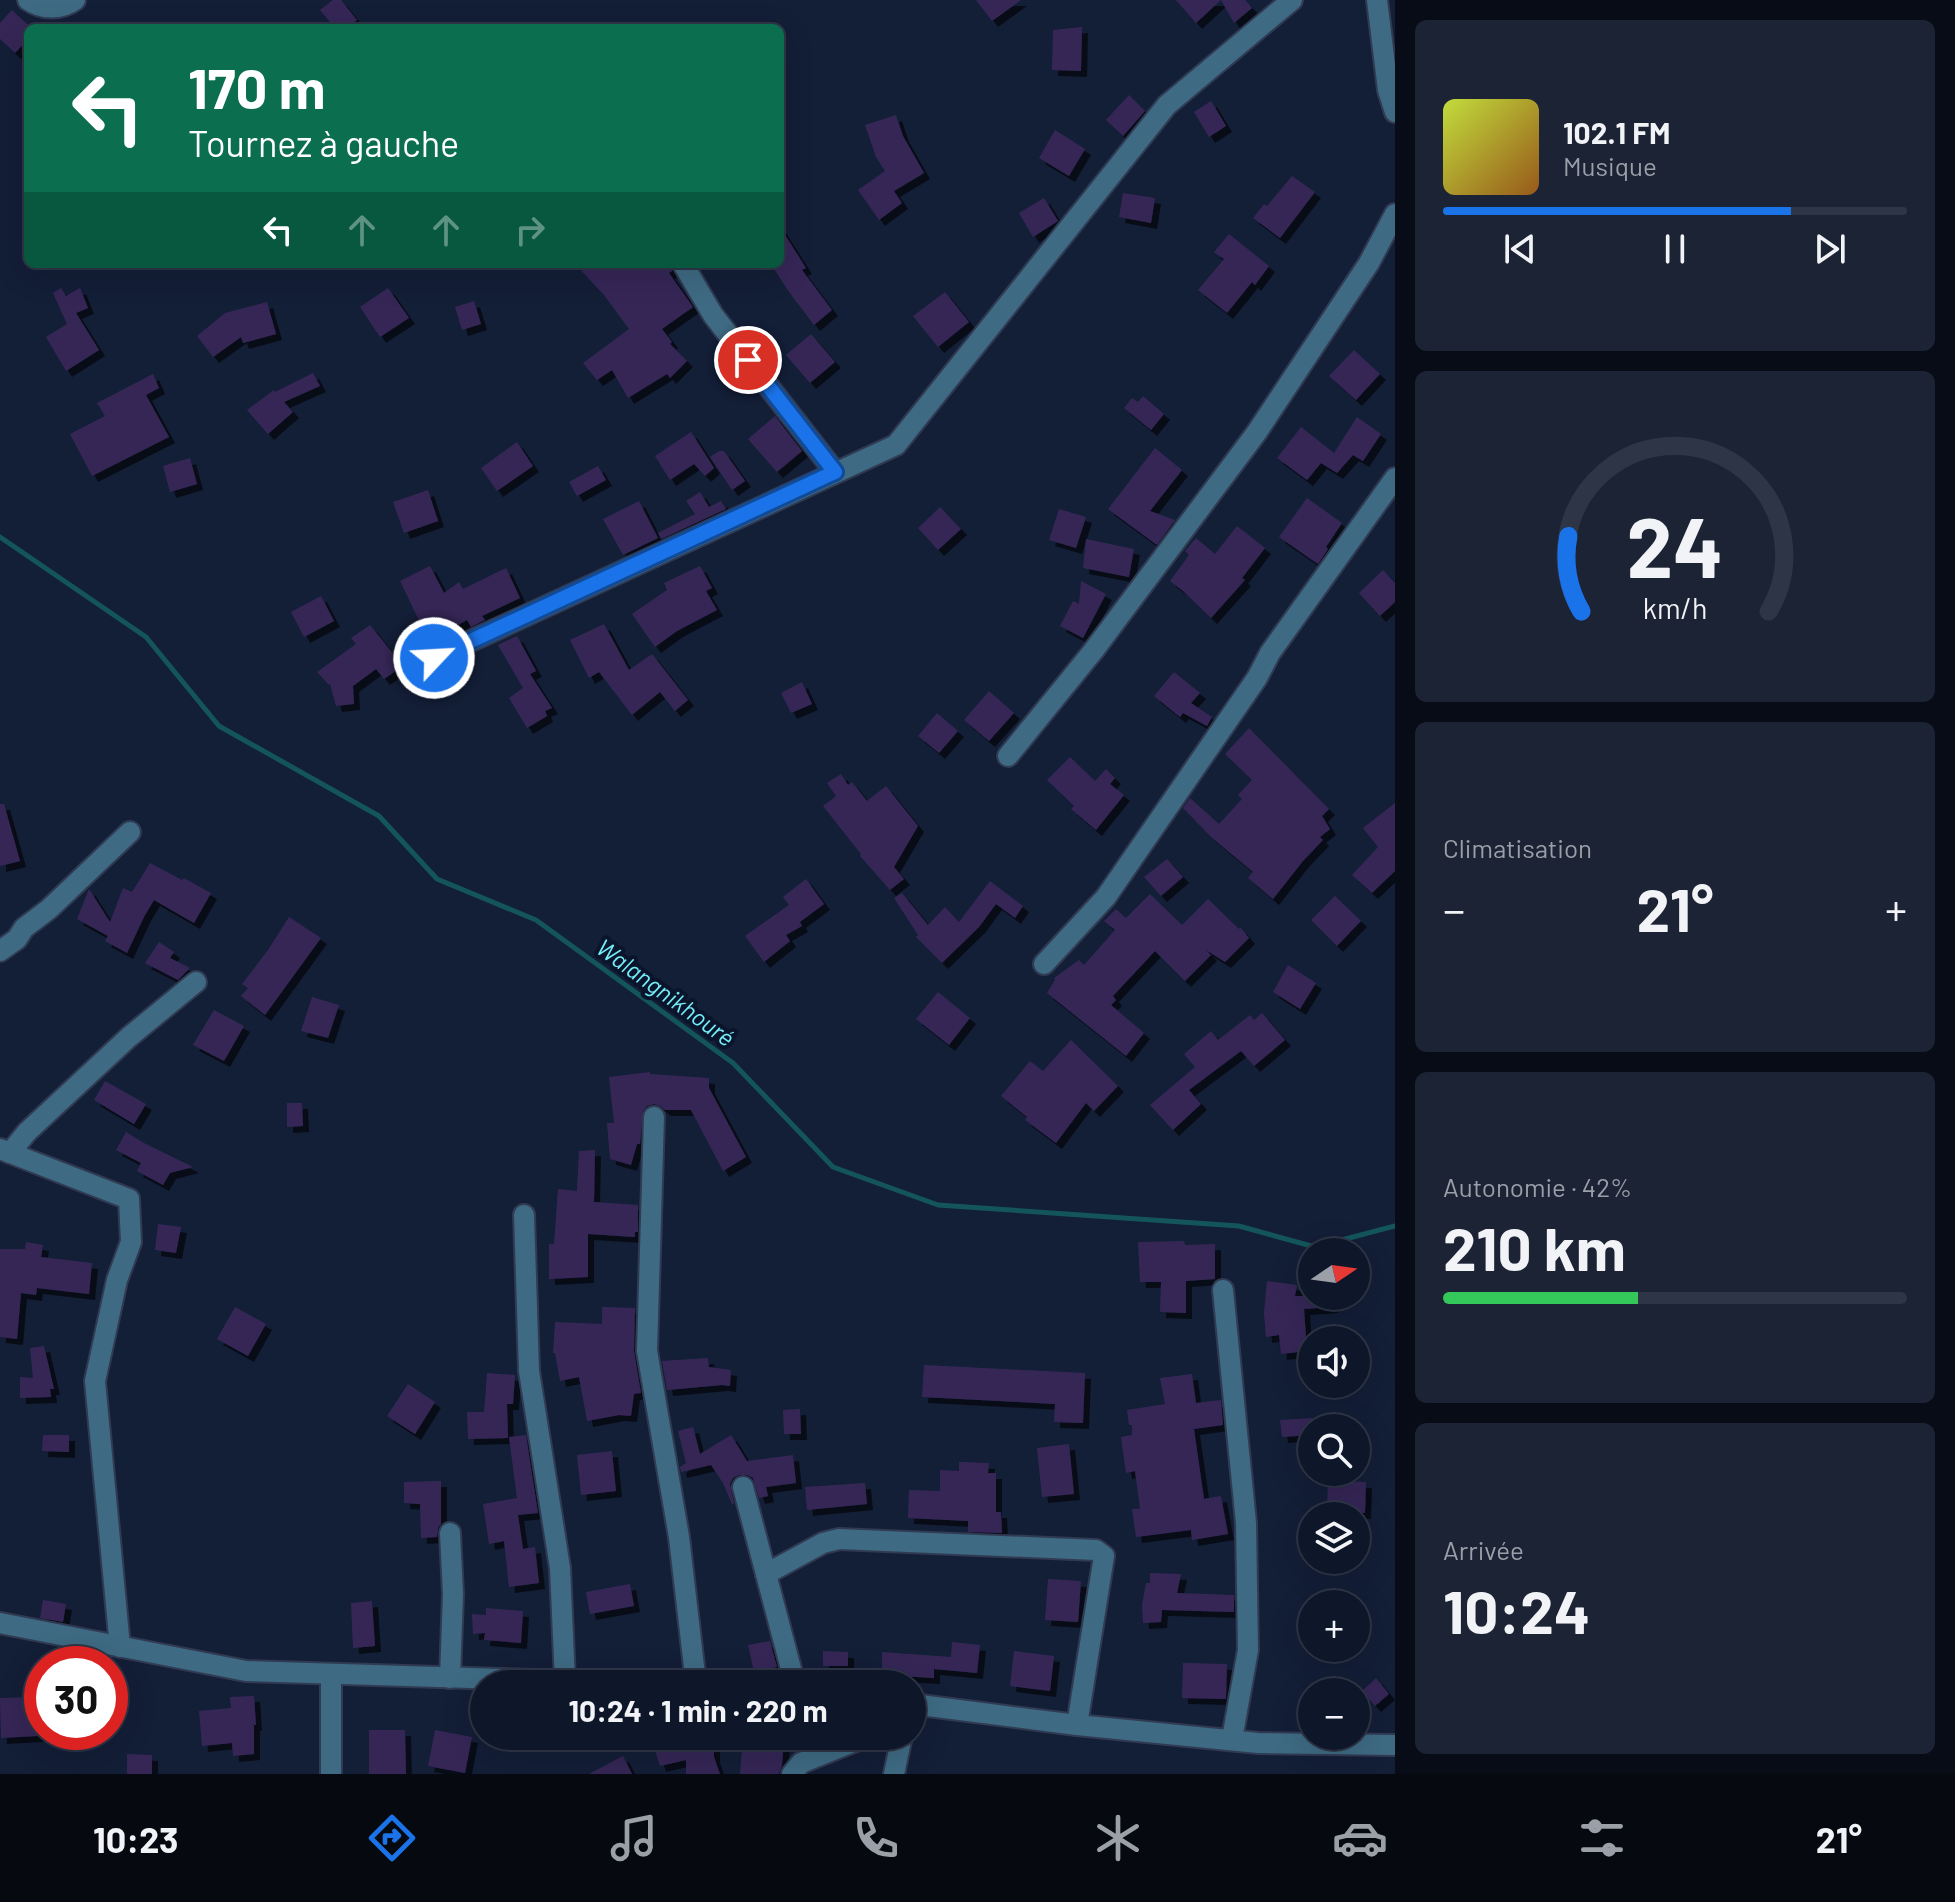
<!DOCTYPE html>
<html lang="fr">
<meta charset="utf-8">
<style>
body{margin:0;font-family:Barlow,sans-serif;background:#1c2335;color:#f1f3f6;height:100vh;display:flex;flex-direction:column;font-size:30px;white-space:nowrap}
*{box-sizing:border-box;margin:0}
p{font-size:26px;color:#9b9fa8}
.icon{flex:none;width:44px;height:44px;fill:none;stroke:currentColor;stroke-width:2;stroke-linecap:round;stroke-linejoin:round}
.map{position:relative;flex:1;overflow:hidden}
.panel{display:flex;flex-direction:column;gap:20px;padding:20px;background:#080c17;width:560px}
.panel>*{flex:none}
.top-card{position:absolute;left:24px;top:24px;width:760px;height:244px;border-radius:12px;box-shadow:0 8px 32px #0002,0 0 0 2px #2e3546;background:#0b6e4f;color:#fff;overflow:hidden}
.needle{width:52px;rotate:77deg}
.controls{position:absolute;left:1298px;top:1238px;display:grid;gap:16px}
.controls a{display:grid;place-items:center;width:72px;height:72px;border-radius:50%;background:#0e1629;box-shadow:0 8px 32px #0002,0 0 0 2px #2e3546;font-size:40px}
.speed{position:absolute;left:24px;top:1646px;display:flex;gap:16px;font-size:40px;font-weight:700;text-align:center}
.speed>*{display:grid;place-content:center;width:104px;height:104px;border-radius:50%;background:#0e1629;box-shadow:0 8px 32px #0002,0 0 0 2px #2e3546;line-height:1}
.speed .limit{border:12px solid #d22;background:#fff;color:#111}
.pin{position:absolute;display:grid;place-items:center;width:68px;height:68px;color:#fff;margin:-34px;border:4px solid #fff;border-radius:50%;box-shadow:0 2px 8px #0007}
.me{position:absolute;width:88px;margin:-44px;rotate:65deg;stroke-linejoin:round;filter:drop-shadow(0 0 6px #0008)}
.turn{display:flex;align-items:center;gap:28px;height:168px;padding:0 32px;font-size:36px}
.turn .icon{width:104px;height:104px;stroke-width:2.5}
.turn b{display:block;font-size:56px;line-height:68px}
.lanes{display:flex;align-items:center;height:76px;padding:0 32px;background:#0003;justify-content:center;gap:40px;direction:ltr}
.lanes .off{opacity:.35}
.big{font-size:60px;font-weight:700;line-height:1.1}
.panel .card{flex:1;display:flex;flex-direction:column;justify-content:center;gap:12px;min-width:0;padding:0 28px;border-radius:12px;background:#1c2335}
.panel .dial{align-items:center;gap:0}
.dial svg{height:208px;overflow:visible;fill:none;stroke:#2e3546;stroke-width:7;stroke-linecap:round;text-anchor:middle}
.dial text{fill:#f1f3f6;stroke:none}
.song{display:flex;align-items:center;gap:24px}
.cover{width:96px;height:96px;border-radius:12px;background:linear-gradient(135deg,hsl(70 70% 55%),hsl(30 70% 35%))}
.played{height:8px;border-radius:4px;background:linear-gradient(90deg,#1a73e8 75%,#2e3546 75%)}
.keys{display:flex;justify-content:space-around;direction:ltr}
.heat{display:flex;justify-content:space-between;align-items:center;font-size:44px;direction:ltr}
.charge{height:12px;border-radius:6px;background:linear-gradient(90deg,#34c759 42%,#2e3546 0)}
.trip{position:absolute;left:470px;top:1670px;width:456px;height:80px;border-radius:40px;background:#0e1629;box-shadow:0 8px 32px #0002,0 0 0 2px #2e3546;font-weight:700;line-height:80px;text-align:center}
.menu{display:flex;height:128px;justify-content:space-around;align-items:center;background:#060910;color:#9b9fa8}
.menu .icon{width:56px;height:56px}
.menu .selected{color:#1a73e8}
.menu b{font-size:36px;color:#f1f3f6}
main{display:flex;flex:1;min-height:0}
.map>svg:first-child{display:block}
.lines{fill:none;stroke-linecap:round;stroke-linejoin:round}
.stream{stroke:#13555b;stroke-width:5}
.building{fill:#352856;filter:url(#shadow)}
.street-casing{stroke:#303a52;stroke-width:24}
.street{stroke:#3e6a83;stroke-width:20}
.route-casing{stroke:#114b97;stroke-width:20}
.route{stroke:#1a73e8;stroke-width:14}
.labels{text-anchor:middle;dominant-baseline:central;stroke-width:8;stroke-linejoin:round;paint-order:stroke}
.water-label{font-size:24px;font-style:italic;fill:#75edf8;stroke:#0a152c}
</style>
<main>
<div class="map">
<svg width="1395" height="1774" viewBox="0 0 1395 1774">
<defs>
<filter id="shadow"><feDropShadow dx="6" dy="6" stdDeviation="0" flood-color="#0009"/></filter>
</defs>
<rect width="100%" height="100%" fill="#131e37"/>
<g class="lines">
<!-- stream -->
<path class="stream" d="M0,537L146,637L219,726L379,816L437,879L536,920L733,1063L833,1167L938,1205L1239,1226L1315,1247L1395,1226"/>
</g>
<!-- building -->
<g class="building">
<path d="M333,0H341L357,20L347,28H335L320,10Z"/>
<path d="M976,0H1021L992,21Z"/>
<path d="M1176,0H1245L1252,8L1234,23L1221,0L1196,23Z"/>
<path d="M12,10L28,25V39L15,53L0,39V23Z"/>
<path d="M1082,27L1081,71L1052,70L1053,30Z"/>
<path d="M1129,95L1145,111L1123,136L1106,120Z"/>
<path d="M1211,101L1226,126L1209,137L1194,112Z"/>
<path d="M896,115L903,136L924,173L894,191L902,203L879,220L858,190L885,171L876,157L865,125Z"/>
<path d="M1055,130L1085,149L1069,176L1039,158Z"/>
<path d="M1292,176L1315,192L1280,238L1253,218L1264,204L1267,206Z"/>
<path d="M1123,193L1155,198L1151,223L1119,217Z"/>
<path d="M1044,198L1058,221L1033,237L1019,213Z"/>
<path d="M780,227L806,268L802,270L832,310L814,325L789,292L771,264H780Z"/>
<path d="M1229,234L1269,266L1255,285L1252,282L1227,313L1198,290L1224,259L1214,252Z"/>
<path d="M575,264H670L672,271L669,273L693,307L662,329L672,342L670,344L687,361L670,378L667,374L628,398L612,370L597,380L583,363L629,329L604,295Z"/>
<path d="M61,288L66,296L80,288L88,308L76,313L99,350L66,371L46,337L67,324L53,293Z"/>
<path d="M388,288L409,318L380,337L360,307Z"/>
<path d="M945,292L969,322L938,347L913,316Z"/>
<path d="M474,301L481,324L462,330L455,307Z"/>
<path d="M267,302L276,334L243,343L241,337L213,357L197,336L225,313Z"/>
<path d="M811,334L835,362L810,383L786,355Z"/>
<path d="M1354,350L1380,374L1356,400L1329,376Z"/>
<path d="M313,373L320,386L284,402L293,412L268,434L247,410L274,390L275,392Z"/>
<path d="M153,374L159,388L146,395L169,437L92,476L70,434L105,416L97,403Z"/>
<path d="M1143,396L1164,414L1151,430L1124,408L1132,398L1138,402Z"/>
<path d="M775,416L802,451L777,472L748,439Z"/>
<path d="M1357,417L1381,434L1363,461L1353,455L1337,473L1321,463L1307,480L1277,458L1301,427L1334,453Z"/>
<path d="M691,432L714,468L705,476L694,464L670,480L655,456Z"/>
<path d="M517,442L533,466L497,491L481,468Z"/>
<path d="M1155,448L1182,470L1150,511L1175,520L1157,545L1108,509Z"/>
<path d="M719,451H724L745,481L732,490L710,457Z"/>
<path d="M190,458L197,484L170,492L163,466Z"/>
<path d="M598,466L606,480L577,496L569,482Z"/>
<path d="M428,490L438,521L404,533L393,502Z"/>
<path d="M700,492L709,507L721,501L726,509L661,539L658,533L695,514L686,501Z"/>
<path d="M1307,498L1342,523L1326,547L1328,549L1318,564L1279,537Z"/>
<path d="M639,501L658,538L623,555L603,519Z"/>
<path d="M940,507L961,529L938,550L918,528Z"/>
<path d="M1059,509L1086,517L1076,548L1049,540Z"/>
<path d="M1237,526L1265,548L1242,578L1245,580L1211,618L1183,591L1170,581L1189,555L1185,551L1196,538L1215,554Z"/>
<path d="M1086,539L1134,549L1129,577L1083,568Z"/>
<path d="M430,566L444,593L459,582L463,589L506,568L520,598L482,616L485,620L471,627L467,620L429,641L400,581Z"/>
<path d="M700,566L712,588L706,591L717,610L677,631L655,647L632,614L667,590L664,583Z"/>
<path d="M1383,570L1395,583V602L1380,616L1359,593Z"/>
<path d="M1081,581L1106,594L1083,638L1060,626L1073,601L1079,604Z"/>
<path d="M321,596L334,621L304,637L291,612Z"/>
<path d="M604,624L629,670L652,654L688,700L675,711L660,692L632,715L599,672L589,678L570,640Z"/>
<path d="M370,625L403,666L384,679L376,669L353,686L354,704L336,706L330,684L329,685L317,672L356,644L351,638Z"/>
<path d="M517,636L536,671L530,674L552,708L545,711L547,716L527,728L509,698L523,688L498,645Z"/>
<path d="M1174,672L1200,693L1191,703L1212,717L1207,726L1183,713L1180,717L1154,696Z"/>
<path d="M802,682L812,704L791,713L781,693Z"/>
<path d="M989,691L1014,713L989,741L964,720Z"/>
<path d="M937,713L958,731L939,753L918,736Z"/>
<path d="M1249,728L1329,809L1322,816L1330,829L1320,837L1323,840L1303,861L1273,899L1248,878L1253,872L1211,837L1183,808L1190,798L1219,824L1242,799L1238,795L1252,780L1225,754Z"/>
<path d="M1070,757L1095,781L1106,769L1115,778L1110,784L1124,795L1096,830L1071,809L1074,806L1047,780Z"/>
<path d="M841,774L848,785L852,782L867,801L886,786L918,826L894,867L904,879L890,890L860,856L861,854L823,806L836,796L827,783Z"/>
<path d="M1395,803V871L1372,893L1352,875L1378,847L1363,828Z"/>
<path d="M0,804H4L20,861L0,866Z"/>
<path d="M1167,859L1183,877L1161,896L1144,877Z"/>
<path d="M150,863L182,880L184,878L211,893L194,923L154,900L144,917L127,953L105,941L108,936L77,919L89,889L110,922L123,888L132,892Z"/>
<path d="M806,879L824,904L800,922L802,926L786,935L790,941L764,962L745,936L789,905L783,897Z"/>
<path d="M990,881L1023,906L1015,918L996,904L979,927L942,963L916,937L918,935L894,898L902,893L928,925L945,907L959,922Z"/>
<path d="M1150,894L1182,925L1208,899L1239,929L1240,927L1249,938L1225,962L1206,950L1211,955L1185,981L1155,951L1113,996L1116,1000L1111,1005L1144,1033L1126,1056L1047,993L1055,980L1054,978L1079,960L1084,965L1115,930L1104,921L1116,909L1126,918Z"/>
<path d="M1335,896L1361,921L1337,946L1311,920Z"/>
<path d="M289,917L321,938L265,1015L241,996L248,988L242,984L268,950Z"/>
<path d="M159,942L174,952L170,958L190,968L178,980L145,963Z"/>
<path d="M1288,965L1316,983L1300,1009L1273,992Z"/>
<path d="M938,992L970,1018L949,1045L916,1019Z"/>
<path d="M312,997L339,1005L328,1038L301,1031Z"/>
<path d="M214,1010L244,1026L224,1061L193,1045Z"/>
<path d="M1262,1013L1285,1040L1254,1066L1241,1051L1189,1090L1201,1104L1173,1130L1150,1105L1195,1067L1184,1054L1211,1031L1218,1040L1250,1015L1254,1020Z"/>
<path d="M1071,1040L1118,1086L1094,1111L1086,1103L1056,1143L1025,1120L1027,1117L1001,1096L1030,1061L1043,1071Z"/>
<path d="M650,1072V1074L709,1078V1088L746,1157L723,1171L691,1110H665L660,1106L654,1104L647,1106L643,1111L640,1144H637L631,1165L610,1159L607,1123H614L609,1077Z"/>
<path d="M105,1081L146,1104L134,1124L94,1100Z"/>
<path d="M287,1103H302L303,1126L287,1127Z"/>
<path d="M126,1132L144,1143L193,1167L170,1173L163,1185L137,1171L141,1163L116,1150Z"/>
<path d="M595,1150L594,1202L638,1205V1232H635V1237L588,1234V1277L549,1279V1244H554L558,1189L577,1191L579,1151Z"/>
<path d="M158,1224L181,1227L176,1253L155,1250Z"/>
<path d="M1184,1241L1185,1245L1215,1244V1279L1186,1281V1313L1160,1312L1161,1282H1140L1138,1242Z"/>
<path d="M26,1242L43,1245L41,1257L92,1263L89,1294L37,1288L36,1295L21,1293L17,1339L0,1337V1249H25Z"/>
<path d="M1267,1281L1297,1285L1295,1296H1332V1307L1304,1309L1307,1351L1281,1354L1279,1335L1266,1337L1264,1313Z"/>
<path d="M235,1307L266,1324L248,1356L217,1339Z"/>
<path d="M602,1307L635,1308L634,1351L641,1393L634,1394L631,1416L619,1415L587,1421L579,1377L560,1381L555,1353H553L555,1322L602,1324Z"/>
<path d="M44,1346L54,1389H50L51,1397L20,1398V1377L33,1378L30,1348Z"/>
<path d="M708,1358L709,1367L731,1370L730,1386L722,1385L667,1390L662,1361Z"/>
<path d="M924,1365L1085,1373L1083,1423L1054,1422L1055,1404L922,1397Z"/>
<path d="M487,1373L515,1375L513,1404H507L508,1438L468,1439L467,1412H484Z"/>
<path d="M1192,1374L1196,1403L1221,1400L1223,1425L1194,1429L1204,1499L1221,1496L1228,1534L1192,1540L1191,1530L1136,1537L1132,1509H1140L1135,1471L1126,1473L1121,1437L1132,1435V1425H1129L1127,1410L1165,1404L1160,1378Z"/>
<path d="M408,1384L435,1402L415,1434L387,1416Z"/>
<path d="M800,1409L801,1434H784L783,1410Z"/>
<path d="M1312,1418V1435L1282,1437L1280,1420Z"/>
<path d="M693,1427L700,1454L731,1435L747,1461L793,1455L796,1483L766,1487L768,1496L759,1498L753,1478L747,1475H739L733,1478L730,1484L734,1504H732L723,1483L711,1465L681,1472L680,1467L686,1463L678,1431Z"/>
<path d="M43,1435H69V1452L42,1451Z"/>
<path d="M526,1435L538,1513L518,1515L523,1549L535,1547L539,1583L509,1587L504,1541L489,1544L483,1504L517,1498L509,1437Z"/>
<path d="M1069,1444L1074,1494L1042,1497L1037,1448Z"/>
<path d="M612,1451L616,1491L581,1495L577,1455Z"/>
<path d="M959,1462L989,1463L988,1473H996V1512H1001L1002,1533L968,1532V1521L908,1518L909,1490L940,1491V1470L959,1471Z"/>
<path d="M441,1481V1524L438,1528L437,1537L421,1538L420,1504L404,1503V1482Z"/>
<path d="M1328,1481L1366,1482L1365,1513L1327,1511Z"/>
<path d="M865,1483L867,1504L807,1510L805,1487Z"/>
<path d="M1150,1573L1181,1574L1177,1593L1234,1595V1612L1162,1610L1161,1622L1143,1623L1142,1605L1146,1583H1150Z"/>
<path d="M1048,1579L1081,1581L1078,1622L1045,1620Z"/>
<path d="M630,1584L634,1606L590,1614L586,1592Z"/>
<path d="M43,1600L66,1604L63,1622L40,1618Z"/>
<path d="M372,1601L375,1646L353,1648L351,1603Z"/>
<path d="M486,1608L523,1611L521,1643L484,1640L485,1633L473,1634L472,1614L486,1615Z"/>
<path d="M770,1641L777,1667L754,1672L748,1645Z"/>
<path d="M952,1642L980,1645L977,1673L934,1669V1678L882,1675V1652L951,1657Z"/>
<path d="M823,1651L848,1652V1666H823Z"/>
<path d="M1014,1651L1054,1656L1050,1691L1010,1686Z"/>
<path d="M1183,1663L1227,1664L1226,1699L1182,1698Z"/>
<path d="M1376,1678L1389,1694L1375,1706L1362,1691Z"/>
<path d="M254,1696L256,1725H254V1754L233,1756L232,1743L202,1746L199,1711L231,1708L230,1697Z"/>
<path d="M36,1697L37,1736L1,1738L0,1698Z"/>
<path d="M369,1730H405L406,1774H369Z"/>
<path d="M435,1730L472,1737L465,1773L428,1766Z"/>
<path d="M674,1736H714V1757L720,1774H686V1760L660,1766L653,1743Z"/>
<path d="M743,1737L784,1740L782,1765L779,1774H740Z"/>
<path d="M127,1754L152,1755V1774H127Z"/>
<path d="M623,1756L632,1774H589Z"/>
</g>
<g class="lines">
<defs>
<g id="street">
<path d="M28,0C42,10 61,10 75,0"/>
<path d="M1377,0L1388,90L1395,112"/>
<path d="M683,264L713,315L835,472"/>
<path d="M434,658L896,445L1167,105L1292,0"/>
<path d="M1008,756L1094,650L1257,432L1369,263L1395,214"/>
<path d="M0,951L17,939L24,928L49,909L130,832"/>
<path d="M1044,964L1106,897L1257,678L1270,653L1395,478"/>
<path d="M654,1117L647,1351L679,1537L696,1684"/>
<path d="M0,1149L129,1199L131,1242L117,1280L95,1381L120,1647"/>
<path d="M10,1153L27,1132L129,1037L196,982"/>
<path d="M524,1215L529,1371L560,1568L565,1681"/>
<path d="M1223,1290L1246,1523L1248,1650L1232,1739"/>
<path d="M743,1487L795,1684"/>
<path d="M450,1533L453,1594L450,1678"/>
<path d="M766,1574L823,1543L839,1539L1096,1550L1104,1556L1077,1725"/>
<path d="M0,1623L246,1671L565,1681L598,1684"/>
<path d="M331,1674V1774"/>
<path d="M912,1704L1077,1725L1258,1743L1395,1745"/>
<path d="M792,1774L801,1763L868,1736"/>
<path d="M894,1774L902,1736"/>
</g>
</defs>
<!-- street casing -->
<use href="#street" class="street-casing"/>
<!-- street -->
<use href="#street" class="street"/>
</g>
<g class="lines">
<defs>
<path id="route" d="M434,658L835,472L748,360"/>
</defs>
<!-- route casing -->
<use href="#route" class="route-casing"/>
<!-- route -->
<use href="#route" class="route"/>
</g>
<g class="labels">
<!-- water labels -->
<g class="water-label">
<text transform="translate(666 992) rotate(36)">Walangnikhouré</text>
</g>
</g>
</svg>
<div class="controls">
<a><svg class="needle" viewBox="-14 -14 28 28"><path d="M0-13l5 13h-10z" fill="#e53935"/><path d="M0 13l5-13h-10z" fill="#9b9fa8"/></svg></a>
<a><svg class="icon" aria-label="sound" viewBox="0 0 24 24"><path d="M4 9h4l5-4v14l-5-4H4zM17 9q2 3 0 6"/></svg></a>
<a><svg class="icon" aria-label="search" viewBox="0 0 24 24"><circle cx="10" cy="10" r="6"/><path d="M15 15l6 6"/></svg></a>
<a><svg class="icon" aria-label="layers" viewBox="0 0 24 24"><path d="M12 4l9 5-9 5-9-5zM3 14l9 5 9-5"/></svg></a>
<a>+</a>
<a>−</a>
</div>
<div class="speed"><div class="limit">30</div></div>
<div class="pin" style="left:748px;top:360px;background:#d93025"><svg class="icon" aria-label="arrive" viewBox="0 0 24 24"><path d="M6 21V4h12l-3 4 3 4H6"/></svg></div>
<svg class="me" style="left:434px;top:658px" viewBox="-20 -20 40 40"><circle r="17" fill="#1a73e8" stroke="#fff" stroke-width="3"/><path d="M0-11L8 9 0 5-8 9z" fill="#fff"/></svg>
<div class="trip">10:24 · 1 min · 220 m</div>
<div class="top-card">
<div class="turn"><svg class="icon" aria-label="left" viewBox="0 0 24 24"><path d="M17 20v-9H6M10 6l-5 5 5 5"/></svg><div><b>170 m</b>Tournez à gauche</div></div>
<div class="lanes"><svg class="icon" aria-label="left" viewBox="0 0 24 24"><path d="M17 20v-9H6M10 6l-5 5 5 5"/></svg><svg class="icon off" aria-label="ahead" viewBox="0 0 24 24"><path d="M12 20V5M6 11l6-6 6 6"/></svg><svg class="icon off" aria-label="ahead" viewBox="0 0 24 24"><path d="M12 20V5M6 11l6-6 6 6"/></svg><svg class="icon off" aria-label="right" viewBox="0 0 24 24"><path d="M7 20v-9h11M14 6l5 5-5 5"/></svg></div>
</div>
</div>
<section class="panel">
<div class="card">
<div class="song"><i class="cover"></i><div><b>102.1 FM</b><p>Musique</p></div></div>
<div class="played"></div>
<div class="keys"><svg class="icon" aria-label="previous" viewBox="0 0 24 24"><path d="M18 5L8 12l10 7zM5 5v14"/></svg><svg class="icon" aria-label="pause" viewBox="0 0 24 24"><path d="M8 5v14M16 5v14"/></svg><svg class="icon" aria-label="next" viewBox="0 0 24 24"><path d="M6 5l10 7-10 7zM19 5v14"/></svg></div>
</div>
<div class="card dial"><svg viewBox="0 0 100 80">
<path d="M14 69A42 42 0 1 1 86 69"/>
<path d="M14 69A42 42 0 0 1 9 40" stroke="#1a73e8"/>
<text x="50" y="56" font-size="32" font-weight="700">24</text>
<text x="50" y="72" font-size="11">km/h</text>
</svg></div>
<div class="card"><p>Climatisation</p>
<div class="heat"><a>−</a><b class="big">21°</b><a>+</a></div>
</div>
<div class="card"><p>Autonomie · 42%</p><b class="big">210 km</b><div class="charge"></div></div>
<div class="card"><p>Arrivée</p><b class="big">10:24</b></div>
</section>
</main>
<nav class="menu">
<b>10:23</b>
<svg class="icon selected" aria-label="directions" viewBox="0 0 24 24"><path d="M12 3l9 9-9 9-9-9zM9 14v-3h6M13 9l2 2-2 2"/></svg>
<svg class="icon" aria-label="music" viewBox="0 0 24 24"><path d="M9 18V5l10-2v13"/><circle cx="6" cy="18" r="3"/><circle cx="16" cy="16" r="3"/></svg>
<svg class="icon" aria-label="phone" viewBox="0 0 24 24"><path d="M5 4h4l2 5-3 2q2 4 5 5l2-3 5 2v4C11 20 4 13 5 4z"/></svg>
<svg class="icon" aria-label="climate" viewBox="0 0 24 24"><path d="M12 3v18M4 7l16 10M4 17L20 7"/></svg>
<svg class="icon" aria-label="car" viewBox="0 0 24 24"><path d="M5 17H2v-5l4-1 3-4h7l3 4 3 1v5h-3M9 17h6M6 11h13"/><circle cx="7" cy="17" r="2"/><circle cx="17" cy="17" r="2"/></svg>
<svg class="icon" aria-label="filters" viewBox="0 0 24 24"><path d="M4 7h16M4 17h16"/><circle cx="9" cy="7" r="2"/><circle cx="15" cy="17" r="2"/></svg>
<b>21°</b>
</nav>
